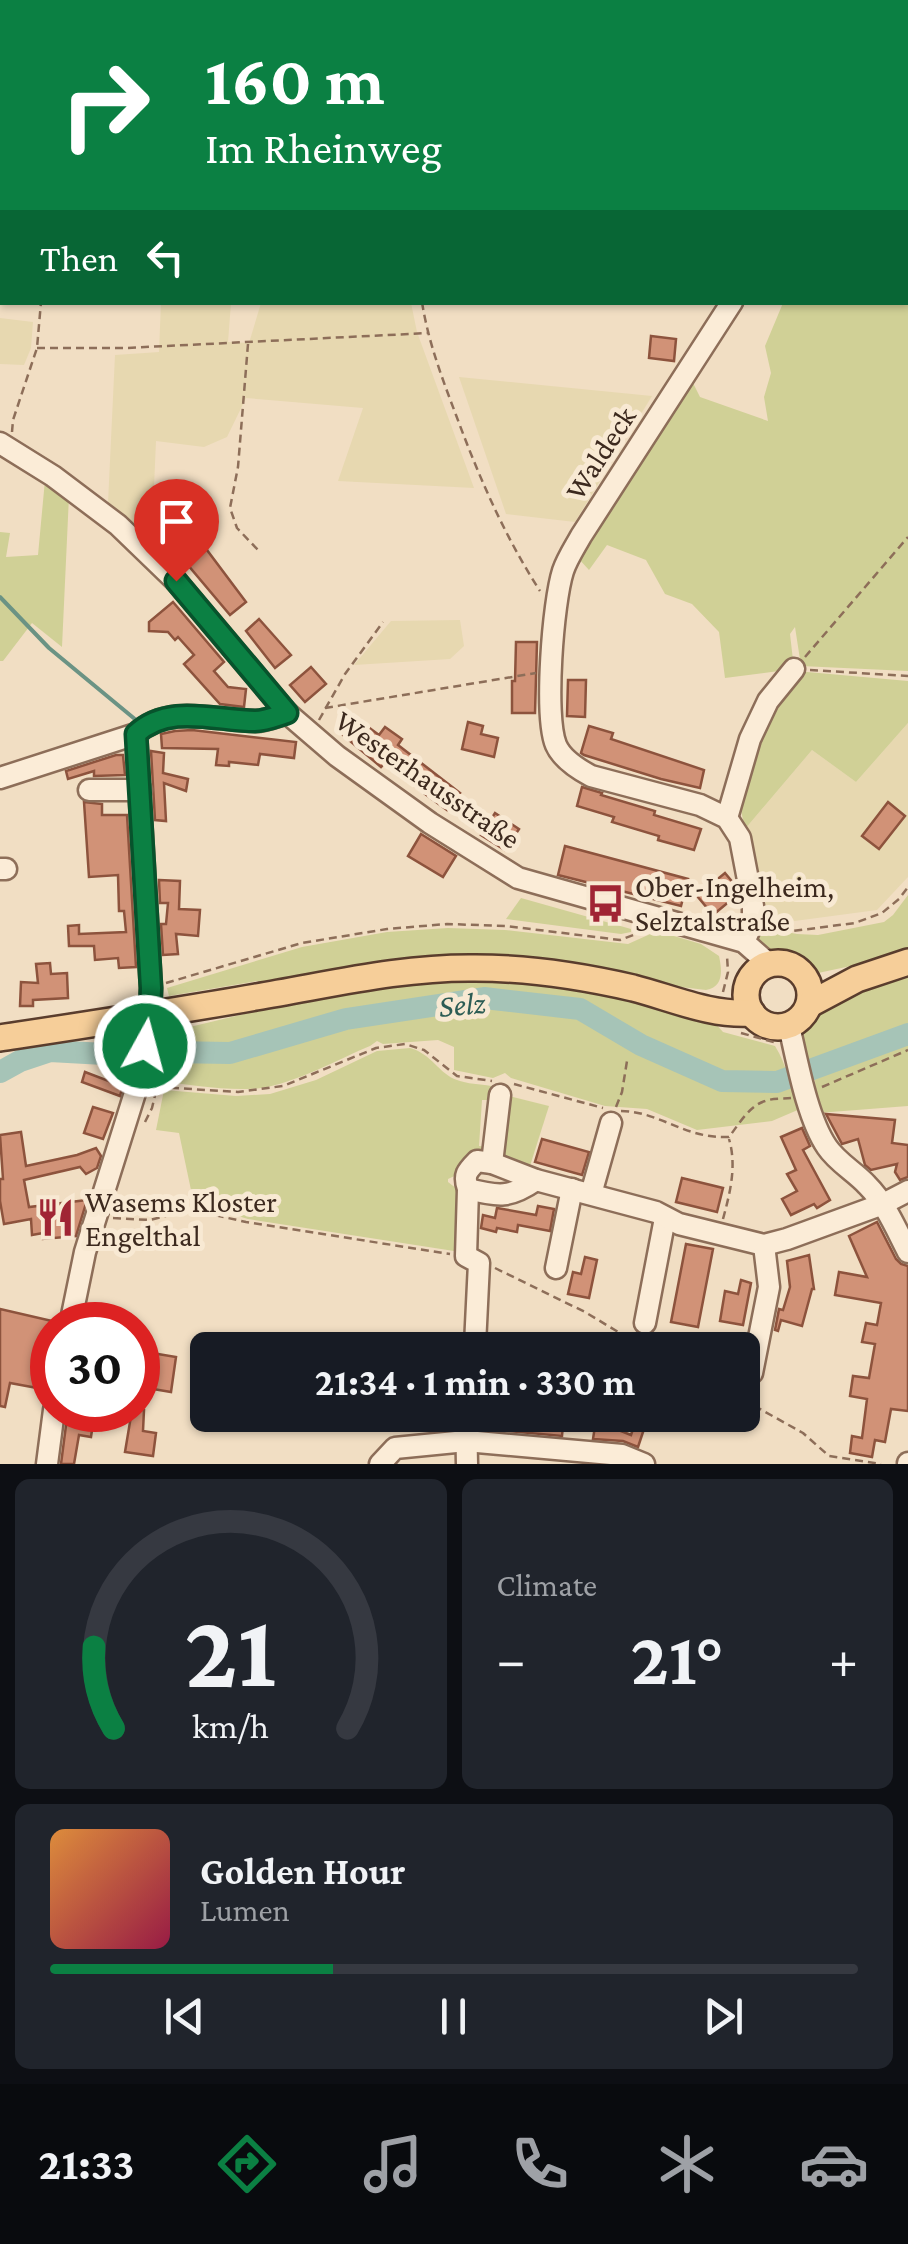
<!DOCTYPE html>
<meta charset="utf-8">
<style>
body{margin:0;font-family:"Crimson Pro",serif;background:#20242c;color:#f1f3f6;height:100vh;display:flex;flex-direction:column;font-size:38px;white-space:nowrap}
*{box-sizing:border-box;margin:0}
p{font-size:32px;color:#9ea1a6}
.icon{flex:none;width:55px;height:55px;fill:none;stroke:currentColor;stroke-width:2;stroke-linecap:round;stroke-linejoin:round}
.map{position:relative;height:1464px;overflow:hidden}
.drawer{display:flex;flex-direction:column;gap:15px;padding:15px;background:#0d0f14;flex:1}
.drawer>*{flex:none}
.top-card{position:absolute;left:0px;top:0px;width:910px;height:305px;box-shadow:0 2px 8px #0004;background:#0b8043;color:#fff;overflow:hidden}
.speed{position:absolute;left:30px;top:1302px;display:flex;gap:20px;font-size:50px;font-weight:700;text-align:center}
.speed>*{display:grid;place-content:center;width:130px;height:130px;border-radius:50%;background:#171b24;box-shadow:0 2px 8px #0004;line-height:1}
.speed .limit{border:15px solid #d22;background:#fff;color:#111}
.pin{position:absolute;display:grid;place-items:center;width:85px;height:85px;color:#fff;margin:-102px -42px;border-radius:50% 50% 50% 0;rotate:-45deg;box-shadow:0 0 10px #0007}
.pin .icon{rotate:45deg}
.me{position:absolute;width:110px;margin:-55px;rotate:7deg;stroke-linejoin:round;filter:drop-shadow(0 0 8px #0008)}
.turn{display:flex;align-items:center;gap:35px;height:210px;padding:0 40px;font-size:45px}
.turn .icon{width:130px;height:130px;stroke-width:2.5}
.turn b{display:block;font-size:70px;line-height:85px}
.then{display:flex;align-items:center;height:95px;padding:0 40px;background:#0003;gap:20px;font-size:38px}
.big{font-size:75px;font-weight:700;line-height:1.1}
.drawer .tile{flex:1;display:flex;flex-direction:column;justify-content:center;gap:15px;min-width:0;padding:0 35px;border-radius:15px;background:#20242c}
.drawer .dial{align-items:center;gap:0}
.dial svg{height:260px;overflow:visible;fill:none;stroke:#363941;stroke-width:7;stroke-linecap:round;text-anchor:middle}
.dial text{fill:#f1f3f6;stroke:none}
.song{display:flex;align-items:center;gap:30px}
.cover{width:120px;height:120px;border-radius:15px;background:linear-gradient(135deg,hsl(30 70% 55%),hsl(340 70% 35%))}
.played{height:10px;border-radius:5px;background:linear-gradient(90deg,#0b8043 35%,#363941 35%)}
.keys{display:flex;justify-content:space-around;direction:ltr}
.heat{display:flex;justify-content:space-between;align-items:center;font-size:55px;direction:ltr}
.drawer .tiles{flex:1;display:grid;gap:15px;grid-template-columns:1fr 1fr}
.tile:last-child{grid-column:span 2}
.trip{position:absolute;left:190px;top:1332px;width:570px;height:100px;border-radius:15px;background:#171b24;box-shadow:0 2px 8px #0004;font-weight:700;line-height:100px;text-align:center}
.tabs{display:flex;height:160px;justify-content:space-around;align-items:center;background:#090b0e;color:#9ea1a6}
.tabs .icon{width:70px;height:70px}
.tabs .on{color:#0b8043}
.tabs b{font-size:45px;color:#f1f3f6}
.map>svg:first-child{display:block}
.farmland{fill:#e7d8b0}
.green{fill:#d0d096}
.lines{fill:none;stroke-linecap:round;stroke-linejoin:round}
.stream{stroke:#6b9384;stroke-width:4}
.river{stroke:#a6c4b7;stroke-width:22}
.building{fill:#d19277;stroke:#8d533d;stroke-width:2.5}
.minor-casing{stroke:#8d6e59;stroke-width:25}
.major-casing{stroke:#5a3d2d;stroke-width:30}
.path{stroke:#8d6e59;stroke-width:2.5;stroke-dasharray:8 5;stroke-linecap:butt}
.minor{stroke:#fbecd7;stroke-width:20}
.major{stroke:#f6ce99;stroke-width:25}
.route-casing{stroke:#07532c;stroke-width:25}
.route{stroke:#0b8043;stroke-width:18}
.labels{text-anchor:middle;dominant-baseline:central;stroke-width:10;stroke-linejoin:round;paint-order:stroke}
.street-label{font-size:30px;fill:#3c291e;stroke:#f8e9d3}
.poi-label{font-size:30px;fill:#3c291e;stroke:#f8e9d3;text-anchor:start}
.water-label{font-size:32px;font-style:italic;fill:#2c5c54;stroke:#f8e9d3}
</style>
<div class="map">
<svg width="908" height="1464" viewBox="0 0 908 1464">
<rect width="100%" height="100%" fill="#f1dec3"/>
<!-- farmland -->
<g class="farmland">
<path d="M161,302L231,303L228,342L249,343L261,303H411L417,332L474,488L338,481L363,408L246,398L227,437L204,447L156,441L152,533L141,531L108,503L115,355L159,352Z"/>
<path d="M0,318L33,322L31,348L24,365L0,364Z"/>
<path d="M459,377L652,396L575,522L506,514Z"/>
<path d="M460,620L464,646L450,659L354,665L391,621Z"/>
<path d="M908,723V877L877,910L787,922L769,917L755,871L745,829L812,750L856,782Z"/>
</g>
<!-- green -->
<g class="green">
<path d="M872,0H908V671L801,666L795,627L790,634L794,669L725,678L719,632L692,604L665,594L646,560L607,545L589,570L578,558L690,377L700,397L768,421L764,397L771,373L765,346L783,303L908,302V2H871Z"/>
<path d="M45,480L69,496L62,647L32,623L3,661H0V532L10,533L6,557L38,555Z"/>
<path d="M796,671L908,681V723L856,782L812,750L745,829L737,792L754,739Z"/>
<path d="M908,895V950L879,960L818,973L798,958L757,947L753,936L766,928L797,934L818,935L884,922L893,915Z"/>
<path d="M521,898L631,929V932L621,934L506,919Z"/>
<path d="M448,928L505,930L628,944L657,931L701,944L719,956C722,970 724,987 706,990L647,983L562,968L263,984L257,981L169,996L167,988L302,947L387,932Z"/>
<path d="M908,974V1106L818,1113L815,1081L802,1039C822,994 865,989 908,974Z"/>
<path d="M478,975L586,986L714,1022L723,1032L775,1046C787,1065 791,1089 800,1109L772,1121L697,1130L647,1109L605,1106L511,1078L505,1073L493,1078L454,1070V1047L438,1040L383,1044L377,1041L370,1046C339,1059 293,1084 261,1088C228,1092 192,1084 160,1082L163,1041L173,1031L378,982Z"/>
<path d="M410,1048C432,1054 439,1074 457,1080C467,1084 480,1084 491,1086L492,1100H482L479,1146L488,1147L461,1173L448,1179V1182L461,1192L454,1251L248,1219L221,1211L195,1209L179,1133L156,1130L164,1090L236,1096L270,1094L316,1080L377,1051Z"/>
<path d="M509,1096L549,1106L529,1169L506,1163L501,1155Z"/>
</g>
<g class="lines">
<!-- stream -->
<g class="stream">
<path d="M155,545L165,551"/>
<path d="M0,597L49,648L136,720"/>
</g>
<!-- river -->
<path class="river" d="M0,1072L20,1061L50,1051L104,1054L167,1052L230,1053L346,1019L484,998L580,1009L641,1045L722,1081L777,1082L908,1034"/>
</g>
<!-- building -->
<g class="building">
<path d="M651,336L676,339L674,361L649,358Z"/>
<path d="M189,532L208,533L207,550L246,602L230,615L177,552L188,542Z"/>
<path d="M173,602L224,662L214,671L228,687L246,689L244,707L220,704L184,664L194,655L178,637L175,640L168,632L149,631V622Z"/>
<path d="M259,619L291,655L275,668L246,631Z"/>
<path d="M516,642H537L535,713H512V681H515Z"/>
<path d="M311,667L326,684L305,702L290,685Z"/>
<path d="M568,680H586L585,717L567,716Z"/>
<path d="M356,718L379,735L385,727L402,739L398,745L460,793L447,810L384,764L381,767L343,735Z"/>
<path d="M468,722L483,726L481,734L498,738L494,757L462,749Z"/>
<path d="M589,726L613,733L611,739L704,770L700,788L661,779L584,755L581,753Z"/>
<path d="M192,730L296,742L294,758L260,754L258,765L229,762V766L216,765L218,749L162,748L161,734L175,731Z"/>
<path d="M151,751L164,753L163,773L188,779L186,791L164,783L166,821L155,820Z"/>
<path d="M116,755H123L125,775L94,776V771L68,779L66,771Z"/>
<path d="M582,787L602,793L601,795L655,811L654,815L701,829L694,850L658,840L659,836L612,822L614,817L577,806Z"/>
<path d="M84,802L102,804V815H127L136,967L119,968L118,958L95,960L94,946H69L68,926L79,925V934L126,932L124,911H119L118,875L89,877Z"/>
<path d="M888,802L905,816L879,849L862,836Z"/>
<path d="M495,813L519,829L505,850L481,835Z"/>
<path d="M421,834L456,856L443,877L408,856Z"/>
<path d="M565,846L688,879L681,906L558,875Z"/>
<path d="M725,873L735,885L737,895L713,915L697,896Z"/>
<path d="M159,880L180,881L179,909L200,910L198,936L176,934L178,954L163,955L161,924H166L168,903H160Z"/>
<path d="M50,963L51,974L67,973L68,998L33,1000V1006H20L21,982L38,983L36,964Z"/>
<path d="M115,1071L126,1074L120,1096L82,1082L85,1072L111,1082Z"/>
<path d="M93,1107L113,1113L103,1139L84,1133Z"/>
<path d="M826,1114L895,1120L892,1143L908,1145V1177L900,1180L895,1172L897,1164L871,1170L865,1165L858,1139L842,1144Z"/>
<path d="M802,1128L810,1146L803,1150L830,1200L817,1208L814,1204L791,1215L782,1199L797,1191L787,1174L796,1170L781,1137Z"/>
<path d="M21,1132L26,1166L77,1155L96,1148L101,1156L97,1168L86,1174L80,1167L24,1180L29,1207L87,1200L76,1236L43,1239V1233L32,1235L31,1219L4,1224L0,1201V1179H3L0,1135Z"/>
<path d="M542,1139L589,1152L582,1175L535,1162Z"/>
<path d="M682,1178L723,1188L717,1212L676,1202Z"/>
<path d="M538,1206L554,1209L550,1231L518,1225L517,1232L497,1228L496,1232L481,1228L483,1215L495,1218L497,1208L536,1215Z"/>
<path d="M877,1222L896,1259L901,1264L908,1266V1411L891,1409L885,1442L875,1440L872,1457L850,1453L852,1436L862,1438L867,1399L850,1396L853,1376L869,1378L875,1344L862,1342L866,1323L877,1325L881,1303L835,1295L839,1272L867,1277L849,1236Z"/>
<path d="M686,1244L713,1249L698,1327L671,1322Z"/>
<path d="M809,1255L814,1289H812L802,1326L781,1320L778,1331L775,1330L779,1309L783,1310L790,1287L787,1261Z"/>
<path d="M585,1257L597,1260L589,1298L568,1294L573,1272L581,1274Z"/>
<path d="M741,1280L751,1283L743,1325L720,1321L725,1291L738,1294Z"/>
<path d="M0,1309L52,1321V1363L48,1390L10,1383L5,1407L0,1406Z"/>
<path d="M152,1353L176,1357L171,1392L147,1388Z"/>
<path d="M68,1410H95L91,1437L79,1435L74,1464H61Z"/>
<path d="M132,1410H144L143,1431L156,1433L153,1456L125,1452Z"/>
<path d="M480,1415H506L505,1425L526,1427L527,1415H564L562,1436L497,1430L498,1426L480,1425Z"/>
<path d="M636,1420L646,1423L638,1447L623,1441L593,1439L595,1426L611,1427L631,1435Z"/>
</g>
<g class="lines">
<defs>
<g id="minor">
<path d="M863,2V0"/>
<path d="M732,302L581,536C575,547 567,559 563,571C553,602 544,716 556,745C562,759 578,769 591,776L700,805L727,818L740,838L753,906V922L744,942"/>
<path d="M0,443L53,476L118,525L176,581L287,713L337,756L430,823L518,878L744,942L769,964"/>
<path d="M0,778L136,734C169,703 216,721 256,721C266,721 277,716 287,713"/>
<path d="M89,790H141"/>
<path d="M727,818L750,739L768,701L794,669"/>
<path d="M0,869H6"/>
<path d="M789,1026C797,1060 807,1118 827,1147C837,1162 855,1172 867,1185C886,1204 896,1229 908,1252"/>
<path d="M492,1163L500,1095"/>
<path d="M468,1189C499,1197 510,1198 536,1180"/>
<path d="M591,1194L611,1123"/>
<path d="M556,1268L572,1189"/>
<path d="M645,1323L665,1218"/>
<path d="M70,1325L85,1252L140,1077L150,1015L151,988L136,734"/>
<path d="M472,1350L475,1345L479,1263L466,1256L468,1189C463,1175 467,1171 477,1161L492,1163L536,1180L656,1212L679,1224L764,1245L787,1239L883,1204L908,1191"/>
<path d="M752,1373L769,1287L764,1245"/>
<path d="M466,1415L467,1464"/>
<path d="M47,1464L54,1410"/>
<path d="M380,1464L395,1448L466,1441L622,1455L644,1464"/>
<path d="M908,1464V1463"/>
</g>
<g id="major">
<circle cx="778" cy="995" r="32"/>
<path d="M810,1004L857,979L908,962"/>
<path d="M0,1038C85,1025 171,1012 256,997C329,985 400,967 475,968C528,968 581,976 633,988C672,998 711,1016 752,1013"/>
</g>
</defs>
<!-- minor casing -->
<use href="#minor" class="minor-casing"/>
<!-- major casing -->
<use href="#major" class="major-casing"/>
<!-- path -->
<g class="path">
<path d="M95,2V0"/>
<path d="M0,116L2,118"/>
<path d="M422,302C428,341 442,378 456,415C479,477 504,535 540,591"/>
<path d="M248,344L238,467L230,508L237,528L258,550"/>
<path d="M37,348H126L429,333"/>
<path d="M12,432L13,420L37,348L41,302"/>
<path d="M805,657L908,537"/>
<path d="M810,670L908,676"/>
<path d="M325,708L536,673"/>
<path d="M319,720L345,674L383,622"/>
<path d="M769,925L793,931L855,923L882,913L899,899L908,887"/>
<path d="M166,983L302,943L387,929L447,924L506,926L620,940L644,931"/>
<path d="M723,992L728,972L727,956"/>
<path d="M741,1033L777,1043"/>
<path d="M514,1084L603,1108"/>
<path d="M158,1087L238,1092L283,1086L376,1048L405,1044L424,1050L457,1076L492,1081"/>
<path d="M822,1087L908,1050"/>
<path d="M616,1107L622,1092L627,1061"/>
<path d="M621,1111C662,1112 684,1139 729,1137C739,1124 749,1106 765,1101C773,1098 783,1099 791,1098"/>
<path d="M145,1122L152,1108L161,1070"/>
<path d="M113,1218L150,1220L169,1215L201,1212L246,1222L450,1254"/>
<path d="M723,1219C730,1193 737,1166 729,1139"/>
<path d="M495,1268L585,1312L648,1350"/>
<path d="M747,1388L742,1399L803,1433L829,1456L881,1464"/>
</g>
<!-- minor -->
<use href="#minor" class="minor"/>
<!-- major -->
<use href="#major" class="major"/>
</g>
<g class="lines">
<defs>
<path id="route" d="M145,1046L150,1015L151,988L136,734C169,703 216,721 255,721C266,721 277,716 287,713L176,581"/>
</defs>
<!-- route casing -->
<use href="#route" class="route-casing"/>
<!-- route -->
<use href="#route" class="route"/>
</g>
<!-- icons -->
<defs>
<symbol id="bus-bare" viewBox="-9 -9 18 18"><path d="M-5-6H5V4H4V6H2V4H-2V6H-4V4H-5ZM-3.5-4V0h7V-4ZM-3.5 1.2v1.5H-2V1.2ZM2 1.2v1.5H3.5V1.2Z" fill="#a02534" stroke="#f8e9d3" stroke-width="2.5" paint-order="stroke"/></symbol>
<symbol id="restaurant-bare" viewBox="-9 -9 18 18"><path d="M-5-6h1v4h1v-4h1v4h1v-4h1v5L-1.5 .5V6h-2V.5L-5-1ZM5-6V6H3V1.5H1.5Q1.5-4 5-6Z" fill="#a02534" stroke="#f8e9d3" stroke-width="2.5" paint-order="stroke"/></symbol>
</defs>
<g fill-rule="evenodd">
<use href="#bus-bare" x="578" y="876" width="55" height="55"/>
<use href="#restaurant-bare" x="28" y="1190" width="55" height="55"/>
</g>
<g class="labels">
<!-- street labels -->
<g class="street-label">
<text transform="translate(600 453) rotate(-57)">Waldeck</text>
<text transform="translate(428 779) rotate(35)">Westerhausstraße</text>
</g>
<!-- poi labels -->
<g class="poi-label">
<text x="635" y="886">Ober-Ingelheim,<tspan x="635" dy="34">Selztalstraße</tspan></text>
<text x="85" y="1201">Wasems Kloster<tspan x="85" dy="34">Engelthal</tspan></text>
</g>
<!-- water labels -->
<g class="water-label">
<text transform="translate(462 1004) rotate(-5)">Selz</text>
</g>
</g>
</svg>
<div class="speed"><div class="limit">30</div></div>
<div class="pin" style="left:176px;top:581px;background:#d93025"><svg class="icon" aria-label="arrive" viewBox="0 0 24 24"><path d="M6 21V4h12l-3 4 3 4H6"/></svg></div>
<svg class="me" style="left:145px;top:1046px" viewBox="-20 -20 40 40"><circle r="17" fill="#0b8043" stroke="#fff" stroke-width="3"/><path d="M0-11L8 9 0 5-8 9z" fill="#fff"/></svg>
<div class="trip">21:34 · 1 min · 330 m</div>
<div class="top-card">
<div class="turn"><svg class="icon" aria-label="right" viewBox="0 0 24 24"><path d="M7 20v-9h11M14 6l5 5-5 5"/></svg><div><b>160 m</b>Im Rheinweg</div></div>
<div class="then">Then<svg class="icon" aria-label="left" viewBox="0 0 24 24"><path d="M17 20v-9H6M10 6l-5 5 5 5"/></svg></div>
</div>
</div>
<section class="drawer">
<div class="tiles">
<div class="tile dial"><svg viewBox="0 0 100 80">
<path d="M14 69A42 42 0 1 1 86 69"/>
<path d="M14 69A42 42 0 0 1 8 44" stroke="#0b8043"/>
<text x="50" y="56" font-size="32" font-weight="700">21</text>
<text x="50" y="72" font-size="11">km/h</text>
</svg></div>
<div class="tile"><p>Climate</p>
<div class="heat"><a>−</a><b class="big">21°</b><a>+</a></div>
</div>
<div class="tile">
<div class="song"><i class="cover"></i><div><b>Golden Hour</b><p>Lumen</p></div></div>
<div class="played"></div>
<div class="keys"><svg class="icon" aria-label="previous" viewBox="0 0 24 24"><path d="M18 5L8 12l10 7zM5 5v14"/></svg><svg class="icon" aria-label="pause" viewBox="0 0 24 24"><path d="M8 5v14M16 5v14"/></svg><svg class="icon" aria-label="next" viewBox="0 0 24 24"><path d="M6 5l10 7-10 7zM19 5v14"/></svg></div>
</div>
</div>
</section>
<nav class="tabs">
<b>21:33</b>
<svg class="icon on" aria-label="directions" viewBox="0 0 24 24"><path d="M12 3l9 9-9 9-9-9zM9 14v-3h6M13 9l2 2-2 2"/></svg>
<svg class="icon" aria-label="music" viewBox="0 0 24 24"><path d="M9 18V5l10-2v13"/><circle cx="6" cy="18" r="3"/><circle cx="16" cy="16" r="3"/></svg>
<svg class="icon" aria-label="phone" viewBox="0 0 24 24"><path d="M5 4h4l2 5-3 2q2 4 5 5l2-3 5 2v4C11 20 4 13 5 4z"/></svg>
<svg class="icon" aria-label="climate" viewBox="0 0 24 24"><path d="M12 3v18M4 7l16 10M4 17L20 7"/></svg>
<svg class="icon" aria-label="car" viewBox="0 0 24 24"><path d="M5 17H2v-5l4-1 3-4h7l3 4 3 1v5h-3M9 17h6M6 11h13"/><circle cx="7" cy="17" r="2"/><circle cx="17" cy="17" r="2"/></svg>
</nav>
